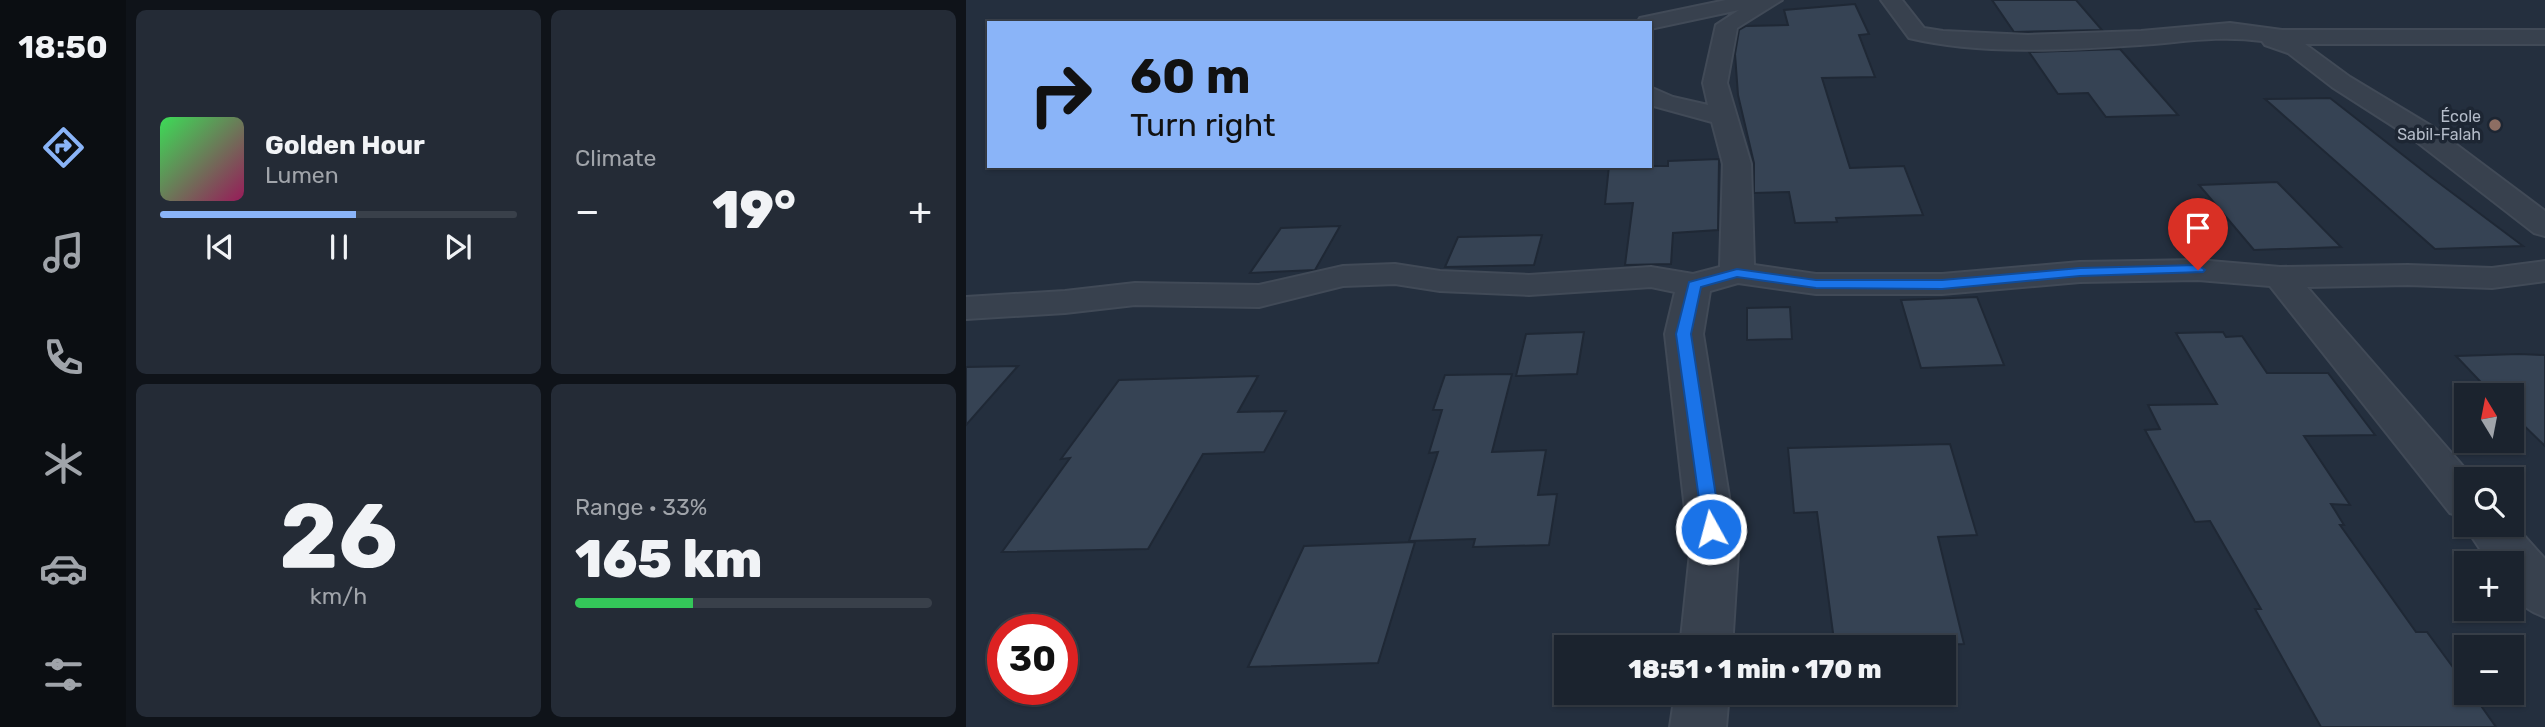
<!DOCTYPE html>
<meta charset="utf-8">
<style>
body{margin:0;font-family:Rubik,sans-serif;background:#242b36;color:#f1f3f6;height:100vh;display:flex;flex-direction:column;font-size:26px;white-space:nowrap}
*{box-sizing:border-box;margin:0}
p{font-size:23px;color:#a0a4aa}
.icon{flex:none;width:38px;height:38px;fill:none;stroke:currentColor;stroke-width:2;stroke-linecap:round;stroke-linejoin:round}
.map{position:relative;flex:1;overflow:hidden}
.drawer{display:flex;flex-direction:column;gap:10px;padding:10px;background:#0f1319;width:840px}
.drawer>*{flex:none}
.guide{position:absolute;left:21px;top:21px;width:665px;height:147px;border-radius:0px;box-shadow:0 2px 5px #0004,0 0 0 2px #39404a;background:#8ab4f8;color:#111;overflow:hidden}
.needle{width:46px;rotate:350deg}
.tools{position:absolute;left:1488px;top:383px;display:grid;gap:14px}
.tools a{display:grid;place-items:center;width:70px;height:70px;border-radius:0px;background:#1b232e;box-shadow:0 2px 5px #0004,0 0 0 2px #39404a;font-size:35px}
.speed{position:absolute;left:21px;top:614px;display:flex;gap:14px;font-size:35px;font-weight:700;text-align:center}
.speed>*{display:grid;place-content:center;width:91px;height:91px;border-radius:50%;background:#1b232e;box-shadow:0 2px 5px #0004,0 0 0 2px #39404a;line-height:1}
.speed .limit{border:10px solid #d22;background:#fff;color:#111}
.pin{position:absolute;display:grid;place-items:center;width:60px;height:60px;color:#fff;margin:-72px -30px;border-radius:50% 50% 50% 0;rotate:-45deg;box-shadow:0 0 7px #0007}
.pin .icon{rotate:45deg}
.me{position:absolute;width:77px;margin:-38px;rotate:353deg;stroke-linejoin:round;filter:drop-shadow(0 0 5px #0008)}
.turn{display:flex;align-items:center;gap:24px;height:147px;padding:0 28px;font-size:32px}
.turn .icon{width:91px;height:91px;stroke-width:2.5}
.turn b{display:block;font-size:49px;line-height:60px}
.big{font-size:52px;font-weight:800;line-height:1.1}
.drawer .widget{flex:1;display:flex;flex-direction:column;justify-content:center;gap:10px;min-width:0;padding:0 24px;border-radius:10px;background:#242b36}
.drawer .dial{align-items:center;gap:0}
.dial b{font-size:91px;line-height:1}
.song{display:flex;align-items:center;gap:21px}
.cover{width:84px;height:84px;border-radius:10px;background:linear-gradient(135deg,hsl(130 70% 55%),hsl(330 70% 35%))}
.played{height:7px;border-radius:4px;background:linear-gradient(90deg,#8ab4f8 55%,#39404a 55%)}
.keys{display:flex;justify-content:space-around;direction:ltr}
.heat{display:flex;justify-content:space-between;align-items:center;font-size:38px;direction:ltr}
.charge{height:10px;border-radius:5px;background:linear-gradient(90deg,#34c759 33%,#39404a 0)}
.drawer .tiles{flex:1;display:grid;gap:10px;grid-template-columns:repeat(2,1fr)}
.trip{position:absolute;left:588px;top:635px;width:402px;height:70px;border-radius:0px;background:#1b232e;box-shadow:0 2px 5px #0004,0 0 0 2px #39404a;font-weight:800;line-height:70px;text-align:center}
main{display:flex;flex:1;min-height:0}
.tab-bar{display:flex;flex-direction:column;width:126px;justify-content:space-around;align-items:center;background:#0b0e12;color:#a0a4aa}
.tab-bar .icon{width:49px;height:49px}
.tab-bar .selected{color:#8ab4f8}
.tab-bar b{font-size:32px;color:#f1f3f6}
.map>svg:first-child{display:block}
.building{fill:#364354;stroke:#1f2835;stroke-width:2}
.lines{fill:none;stroke-linecap:round;stroke-linejoin:round}
.minor-casing{stroke:#414a57;stroke-width:4}
.minor{fill:#38414e;fill-rule:evenodd}
.route{fill:#1a73e8;stroke:#114b97;stroke-width:2}
.education-dot{fill:#8d6e63;stroke:#1d2633;stroke-width:2.5}
.labels{text-anchor:middle;dominant-baseline:central;stroke-width:7;stroke-linejoin:round;paint-order:stroke}
.far-poi-label{font-size:16px;fill:#b4bcc9;stroke:#1d2633;text-anchor:end}
</style>
<main>
<nav class="tab-bar">
<b>18:50</b>
<svg class="icon selected" aria-label="directions" viewBox="0 0 24 24"><path d="M12 3l9 9-9 9-9-9zM9 14v-3h6M13 9l2 2-2 2"/></svg>
<svg class="icon" aria-label="music" viewBox="0 0 24 24"><path d="M9 18V5l10-2v13"/><circle cx="6" cy="18" r="3"/><circle cx="16" cy="16" r="3"/></svg>
<svg class="icon" aria-label="phone" viewBox="0 0 24 24"><path d="M5 4h4l2 5-3 2q2 4 5 5l2-3 5 2v4C11 20 4 13 5 4z"/></svg>
<svg class="icon" aria-label="climate" viewBox="0 0 24 24"><path d="M12 3v18M4 7l16 10M4 17L20 7"/></svg>
<svg class="icon" aria-label="car" viewBox="0 0 24 24"><path d="M5 17H2v-5l4-1 3-4h7l3 4 3 1v5h-3M9 17h6M6 11h13"/><circle cx="7" cy="17" r="2"/><circle cx="17" cy="17" r="2"/></svg>
<svg class="icon" aria-label="filters" viewBox="0 0 24 24"><path d="M4 7h16M4 17h16"/><circle cx="9" cy="7" r="2"/><circle cx="15" cy="17" r="2"/></svg>
</nav>
<section class="drawer">
<div class="tiles">
<div class="widget">
<div class="song"><i class="cover"></i><div><b>Golden Hour</b><p>Lumen</p></div></div>
<div class="played"></div>
<div class="keys"><svg class="icon" aria-label="previous" viewBox="0 0 24 24"><path d="M18 5L8 12l10 7zM5 5v14"/></svg><svg class="icon" aria-label="pause" viewBox="0 0 24 24"><path d="M8 5v14M16 5v14"/></svg><svg class="icon" aria-label="next" viewBox="0 0 24 24"><path d="M6 5l10 7-10 7zM19 5v14"/></svg></div>
</div>
<div class="widget"><p>Climate</p>
<div class="heat"><a>−</a><b class="big">19°</b><a>+</a></div>
</div>
<div class="widget dial"><b>26</b><p>km/h</p></div>
<div class="widget"><p>Range · 33%</p><b class="big">165 km</b><div class="charge"></div></div>
</div>
</section>
<div class="map">
<svg width="1579" height="727" viewBox="0 0 1579 727">
<rect width="100%" height="100%" fill="#242f3e"/>
<!-- building -->
<g class="building">
<path d="M1026,0H1110L1136,30L1048,32Z"/>
<path d="M889,4L903,34L893,35L909,77L856,78L884,168L938,166L957,215L870,218L871,222L829,223L823,192L788,193V163L772,95L769,54L773,30L780,26L822,25L818,10Z"/>
<path d="M1154,49L1212,115L1140,117L1122,93L1092,94L1063,52Z"/>
<path d="M1364,98L1465,177L1557,246L1469,249L1299,99Z"/>
<path d="M753,159L752,230L707,233L705,264L659,265L667,203L639,204L643,166H702V161Z"/>
<path d="M1311,182L1375,247L1288,250L1233,185Z"/>
<path d="M374,226L349,270L284,273L315,228Z"/>
<path d="M576,235L568,265L479,267L492,237Z"/>
<path d="M1011,297L1038,365L955,368L935,300Z"/>
<path d="M824,307L826,339L781,340V308Z"/>
<path d="M618,332L611,374L550,376L560,334Z"/>
<path d="M1257,332L1260,337L1276,336L1301,373H1362L1409,435L1338,436L1384,505L1365,504L1378,525H1374L1450,632H1461L1500,685V693H1506L1530,727H1355L1289,609H1295L1244,521L1229,522L1179,430L1194,429L1182,405L1251,404L1210,333Z"/>
<path d="M1553,354L1579,355V446L1545,413V396H1528L1490,356Z"/>
<path d="M52,366L0,425V367Z"/>
<path d="M546,374L526,452L580,450L572,495L591,494L583,545L507,547L509,539L443,541L472,452L463,453L476,410H467L479,375Z"/>
<path d="M292,376L272,412L320,411L298,452L237,454L182,549L36,552L104,458L95,459L153,380Z"/>
<path d="M984,444L1011,535L972,537L998,644L869,648L851,512L828,513L822,448Z"/>
<path d="M449,542L412,663L282,667L338,546Z"/>
</g>
<g class="lines">
<defs>
<g id="minor">
<path d="M760,0H816L771,28L761,83L785,164L788,265L850,274H976L1114,262L1232,260L1314,267L1442,265L1526,268L1579,261V281L1526,288L1442,285L1341,287L1509,480H1500V518L1484,513L1304,286L1232,280L1114,282L976,294H850L772,283L744,291L737,334L772,553L766,648H714L724,553L699,334L709,292L685,287L563,295L474,291L429,284L377,286L293,307L169,305L99,313L0,319V297L99,291L169,283L293,285L377,266L429,264L474,271L563,275L685,267L727,274L754,267L757,164L746,122L684,105V87L707,97L742,105L737,83L750,25L773,10L684,29V23H671L674,18Z"/>
<path d="M915,0H936L958,28L977,31L1062,35L1175,31L1264,23L1316,30H1579V44H1339L1384,77L1467,127L1579,211V236L1568,233L1447,139L1366,87L1322,53L1299,45L1296,41C1252,35 1217,42 1174,45C1101,50 1014,55 943,38Z"/>
<path d="M1500,521V525H1545V521L1579,559V617C1549,606 1545,594 1545,564H1524L1498,525Z"/>
<path d="M709,693H763L760,727H704Z"/>
</g>
</defs>
<!-- minor casing -->
<use href="#minor" class="minor-casing"/>
<!-- minor -->
<use href="#minor" class="minor"/>
</g>
<!-- route -->
<path class="route" d="M1232,265L1239,270L1237,272L1114,276L976,289L850,288L771,277L735,287L725,334L755,529L752,535L745,537L738,535L710,334L723,282L771,269L850,280H976L1114,268Z"/>
<!-- markers -->
<circle class="education-dot" cx="1529" cy="125" r="7"/>
<g class="labels">
<!-- far-poi labels -->
<g class="far-poi-label">
<text x="1515" y="116">École<tspan x="1515" dy="18">Sabil-Falah</tspan></text>
</g>
</g>
</svg>
<div class="tools">
<a><svg class="needle" viewBox="-14 -14 28 28"><path d="M0-13l5 13h-10z" fill="#e53935"/><path d="M0 13l5-13h-10z" fill="#a0a4aa"/></svg></a>
<a><svg class="icon" aria-label="search" viewBox="0 0 24 24"><circle cx="10" cy="10" r="6"/><path d="M15 15l6 6"/></svg></a>
<a>+</a>
<a>−</a>
</div>
<div class="speed"><div class="limit">30</div></div>
<div class="pin" style="left:1232px;top:270px;background:#d93025"><svg class="icon" aria-label="arrive" viewBox="0 0 24 24"><path d="M6 21V4h12l-3 4 3 4H6"/></svg></div>
<svg class="me" style="left:745px;top:529px" viewBox="-20 -20 40 40"><circle r="17" fill="#1a73e8" stroke="#fff" stroke-width="3"/><path d="M0-11L8 9 0 5-8 9z" fill="#fff"/></svg>
<div class="trip">18:51 · 1 min · 170 m</div>
<div class="guide">
<div class="turn"><svg class="icon" aria-label="right" viewBox="0 0 24 24"><path d="M7 20v-9h11M14 6l5 5-5 5"/></svg><div><b>60 m</b>Turn right</div></div>
</div>
</div>
</main>
